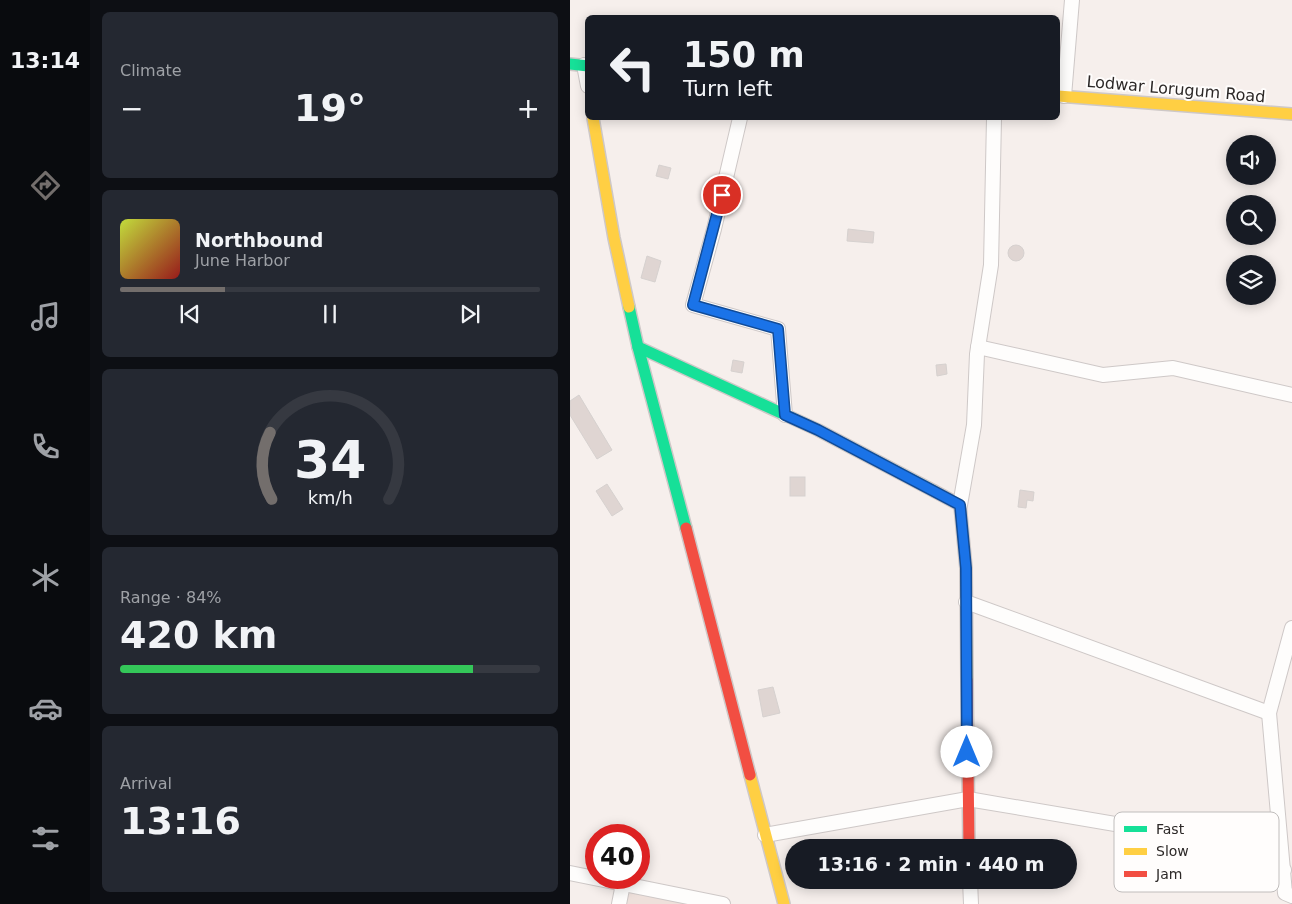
<!DOCTYPE html>
<meta charset="utf-8">
<style>
body{margin:0;font-family:"DejaVu Sans",sans-serif;background:#242831;color:#f1f3f6;height:100vh;display:flex;flex-direction:column;font-size:19px;white-space:nowrap}
*{box-sizing:border-box;margin:0}
p{font-size:16px;color:#9ea1a6}
.icon{flex:none;width:28px;height:28px;fill:none;stroke:currentColor;stroke-width:2;stroke-linecap:round;stroke-linejoin:round}
.map{position:relative;flex:1;overflow:hidden}
.side{display:flex;flex-direction:column;gap:12px;padding:12px;background:#0d0f14;width:480px}
.side>*{flex:none}
.guide{position:absolute;left:15px;top:15px;width:475px;height:105px;border-radius:8px;box-shadow:0 2px 12px #0003;background:#171b24;color:#f1f3f6;overflow:hidden}
.fabs{position:absolute;left:656px;top:135px;display:grid;gap:10px}
.fabs a{display:grid;place-items:center;width:50px;height:50px;border-radius:50%;background:#171b24;box-shadow:0 2px 12px #0003;font-size:25px}
.speed{position:absolute;left:15px;top:824px;display:flex;gap:10px;font-size:25px;font-weight:700;text-align:center}
.speed>*{display:grid;place-content:center;width:65px;height:65px;border-radius:50%;background:#171b24;box-shadow:0 2px 12px #0003;line-height:1}
.speed .limit{border:8px solid #d22;background:#fff;color:#111}
.pin{position:absolute;display:grid;place-items:center;width:42px;height:42px;color:#fff;margin:-21px;border:2px solid #fff;border-radius:50%;box-shadow:0 1px 5px #0007}
.me{position:absolute;width:55px;margin:-28px;rotate:0deg;stroke-linejoin:round;filter:drop-shadow(0 0 4px #0008)}
.turn{display:flex;align-items:center;gap:18px;height:105px;padding:0 15px;font-size:22px}
.turn .icon{width:65px;height:65px;stroke-width:2.5}
.turn b{display:block;font-size:35px;line-height:42px}
.big{font-size:38px;font-weight:700;line-height:1.1}
.side .card{flex:1;display:flex;flex-direction:column;justify-content:center;gap:8px;min-width:0;padding:0 18px;border-radius:8px;background:#242831}
.side .dial{align-items:center;gap:0}
.dial svg{height:130px;overflow:visible;fill:none;stroke:#363941;stroke-width:7;stroke-linecap:round;text-anchor:middle}
.dial text{fill:#f1f3f6;stroke:none}
.song{display:flex;align-items:center;gap:15px}
.cover{width:60px;height:60px;border-radius:8px;background:linear-gradient(135deg,hsl(70 70% 55%),hsl(0 70% 35%))}
.played{height:5px;border-radius:2px;background:linear-gradient(90deg,#736e6c 25%,#363941 25%)}
.keys{display:flex;justify-content:space-around;direction:ltr}
.heat{display:flex;justify-content:space-between;align-items:center;font-size:28px;direction:ltr}
.charge{height:8px;border-radius:4px;background:linear-gradient(90deg,#34c759 84%,#363941 0)}
.trip{position:absolute;left:215px;top:839px;width:292px;height:50px;border-radius:25px;background:#171b24;box-shadow:0 2px 12px #0003;font-weight:700;line-height:50px;text-align:center}
main{display:flex;flex:1;min-height:0}
.menu{display:flex;flex-direction:column;width:90px;justify-content:space-around;align-items:center;background:#090b0e;color:#9ea1a6}
.menu .icon{width:35px;height:35px}
.menu .active{color:#736e6c}
.menu b{font-size:22px;color:#f1f3f6}
.map>svg:first-child{display:block}
.built{fill:#eee0db}
.building{fill:#dfd5d2;stroke:#d6d1cf}
.lines{fill:none;stroke-linecap:round;stroke-linejoin:round}
.street-casing{stroke:#cec8c7;stroke-width:16}
.fast-casing{stroke:#cec8c7;stroke-width:14}
.slow-casing{stroke:#cec8c7;stroke-width:14}
.jam-casing{stroke:#cec8c7;stroke-width:14}
.street{stroke:#fefdfc;stroke-width:14}
.fast{stroke:#16e098;stroke-width:11}
.slow{stroke:#ffcf43;stroke-width:11}
.jam{stroke:#f24e42;stroke-width:11}
.route-casing{stroke:#114b97;stroke-width:12}
.route{stroke:#1a73e8;stroke-width:9}
.labels{text-anchor:middle;dominant-baseline:central;stroke-width:4;stroke-linejoin:round;paint-order:stroke}
.street-label{font-size:16px;fill:#2c2827;stroke:#fffdfc}
.key{fill:#fffdfc;stroke:#c0bdbc;stroke-width:1}
.key-label{font-size:14px;fill:#2c2827}
</style>
<main>
<nav class="menu">
<b>13:14</b>
<svg class="icon active" aria-label="directions" viewBox="0 0 24 24"><path d="M12 3l9 9-9 9-9-9zM9 14v-3h6M13 9l2 2-2 2"/></svg>
<svg class="icon" aria-label="music" viewBox="0 0 24 24"><path d="M9 18V5l10-2v13"/><circle cx="6" cy="18" r="3"/><circle cx="16" cy="16" r="3"/></svg>
<svg class="icon" aria-label="phone" viewBox="0 0 24 24"><path d="M5 4h4l2 5-3 2q2 4 5 5l2-3 5 2v4C11 20 4 13 5 4z"/></svg>
<svg class="icon" aria-label="climate" viewBox="0 0 24 24"><path d="M12 3v18M4 7l16 10M4 17L20 7"/></svg>
<svg class="icon" aria-label="car" viewBox="0 0 24 24"><path d="M5 17H2v-5l4-1 3-4h7l3 4 3 1v5h-3M9 17h6M6 11h13"/><circle cx="7" cy="17" r="2"/><circle cx="17" cy="17" r="2"/></svg>
<svg class="icon" aria-label="filters" viewBox="0 0 24 24"><path d="M4 7h16M4 17h16"/><circle cx="9" cy="7" r="2"/><circle cx="15" cy="17" r="2"/></svg>
</nav>
<section class="side">
<div class="card"><p>Climate</p>
<div class="heat"><a>−</a><b class="big">19°</b><a>+</a></div>
</div>
<div class="card">
<div class="song"><i class="cover"></i><div><b>Northbound</b><p>June Harbor</p></div></div>
<div class="played"></div>
<div class="keys"><svg class="icon" aria-label="previous" viewBox="0 0 24 24"><path d="M18 5L8 12l10 7zM5 5v14"/></svg><svg class="icon" aria-label="pause" viewBox="0 0 24 24"><path d="M8 5v14M16 5v14"/></svg><svg class="icon" aria-label="next" viewBox="0 0 24 24"><path d="M6 5l10 7-10 7zM19 5v14"/></svg></div>
</div>
<div class="card dial"><svg viewBox="0 0 100 80">
<path d="M14 69A42 42 0 1 1 86 69"/>
<path d="M14 69A42 42 0 0 1 13 28" stroke="#736e6c"/>
<text x="50" y="56" font-size="32" font-weight="700">34</text>
<text x="50" y="72" font-size="11">km/h</text>
</svg></div>
<div class="card"><p>Range · 84%</p><b class="big">420 km</b><div class="charge"></div></div>
<div class="card"><p>Arrival</p><b class="big">13:16</b></div>
</section>
<div class="map">
<svg width="722" height="904" viewBox="0 0 722 904">
<rect width="100%" height="100%" fill="#f6efec"/>
<!-- built -->
<path class="built" d="M54,891L122,904H51Z"/>
<!-- building -->
<g class="building">
<path d="M89,165L101,168L98,179L86,176Z"/>
<path d="M278,229L304,232L303,243L277,241Z"/>
<circle cx="446" cy="253" r="8"/>
<path d="M77,256L91,261L85,282L71,278Z"/>
<path d="M163,360L174,362L172,373L161,371Z"/>
<path d="M376,364L377,374L367,376L366,365Z"/>
<path d="M9,395L42,450L27,459L0,415V401Z"/>
<rect x="220" y="477" width="15" height="19"/>
<path d="M37,484L53,509L42,516L26,491Z"/>
<path d="M450,490L464,492L463,501L457,500L456,508L448,507Z"/>
<path d="M203,687L210,713L193,717L188,690Z"/>
</g>
<g class="lines">
<defs>
<g id="street">
<path d="M14,65L18,86"/>
<path d="M494,96L502,0"/>
<path d="M170,118L144,229L123,305L208,329L215,415"/>
<path d="M408,347L533,375L603,368L722,395"/>
<path d="M390,505L404,425L407,354L421,265L424,118"/>
<path d="M396,602L699,713L722,628"/>
<path d="M699,713L715,893L722,896"/>
<path d="M195,835L398,799L592,832L714,870"/>
<path d="M0,873L153,904"/>
<path d="M400,880L401,904"/>
<path d="M49,904L53,884"/>
</g>
<g id="fast">
<path d="M0,64L18,66"/>
<path d="M59,307L68,347L116,528"/>
<path d="M68,347L248,430L364,491"/>
</g>
<g id="slow">
<path d="M488,96L722,114"/>
<path d="M23,118L44,238L59,307"/>
<path d="M364,491L390,505L396,568L397,680"/>
<path d="M180,775L214,904"/>
</g>
<g id="jam">
<path d="M116,528L180,775"/>
<path d="M397,680L399,848"/>
</g>
</defs>
<!-- street casing -->
<use href="#street" class="street-casing"/>
<!-- fast casing -->
<use href="#fast" class="fast-casing"/>
<!-- slow casing -->
<use href="#slow" class="slow-casing"/>
<!-- jam casing -->
<use href="#jam" class="jam-casing"/>
<!-- street -->
<use href="#street" class="street"/>
<!-- fast -->
<use href="#fast" class="fast"/>
<!-- slow -->
<use href="#slow" class="slow"/>
<!-- jam -->
<use href="#jam" class="jam"/>
</g>
<g class="lines">
<defs>
<path id="route" d="M152,195L123,305L208,329L215,415L248,430L390,505L396,568L397,752"/>
</defs>
<!-- route casing -->
<use href="#route" class="route-casing"/>
<!-- route -->
<use href="#route" class="route"/>
</g>
<g class="labels">
<!-- street labels -->
<g class="street-label">
<text transform="translate(606 89) rotate(5)">Lodwar Lorugum Road</text>
</g>
</g>
<!-- legend -->
<rect x="544" y="812" width="165" height="80" rx="8" class="key"/>
<rect x="554" y="826" width="23" height="6" fill="#16e098"/>
<rect x="554" y="848" width="23" height="7" fill="#ffcf43"/>
<rect x="554" y="871" width="23" height="6" fill="#f24e42"/>
<g class="key-label">
<text x="586" y="834">Fast</text>
<text x="586" y="856">Slow</text>
<text x="586" y="879">Jam</text>
</g>
</svg>
<div class="fabs">
<a><svg class="icon" aria-label="sound" viewBox="0 0 24 24"><path d="M4 9h4l5-4v14l-5-4H4zM17 9q2 3 0 6"/></svg></a>
<a><svg class="icon" aria-label="search" viewBox="0 0 24 24"><circle cx="10" cy="10" r="6"/><path d="M15 15l6 6"/></svg></a>
<a><svg class="icon" aria-label="layers" viewBox="0 0 24 24"><path d="M12 4l9 5-9 5-9-5zM3 14l9 5 9-5"/></svg></a>
</div>
<div class="speed"><div class="limit">40</div></div>
<div class="pin" style="left:152px;top:195px;background:#d93025"><svg class="icon" aria-label="arrive" viewBox="0 0 24 24"><path d="M6 21V4h12l-3 4 3 4H6"/></svg></div>
<svg class="me" style="left:397px;top:752px" viewBox="-20 -20 40 40"><circle r="19" fill="#fff"/><path d="M0-13L10 11 0 6-10 11z" fill="#1a73e8"/></svg>
<div class="trip">13:16 · 2 min · 440 m</div>
<div class="guide">
<div class="turn"><svg class="icon" aria-label="left" viewBox="0 0 24 24"><path d="M17 20v-9H6M10 6l-5 5 5 5"/></svg><div><b>150 m</b>Turn left</div></div>
</div>
</div>
</main>
